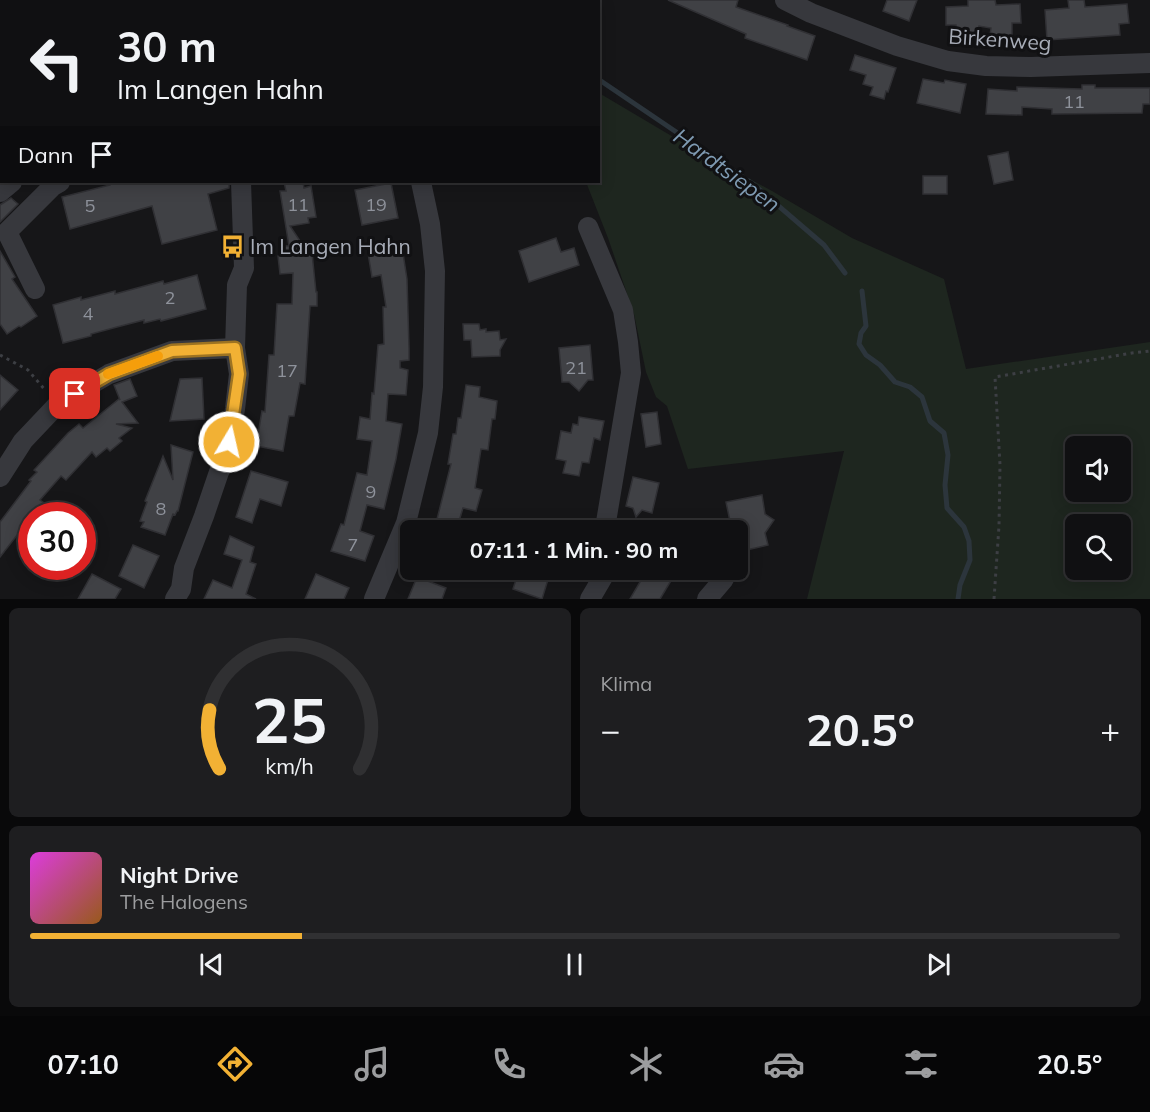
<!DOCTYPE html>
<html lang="de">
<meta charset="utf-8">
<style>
body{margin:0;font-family:Mulish,sans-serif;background:#1e1e20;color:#f1f3f6;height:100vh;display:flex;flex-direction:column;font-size:22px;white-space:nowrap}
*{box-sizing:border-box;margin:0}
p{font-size:20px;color:#9c9d9f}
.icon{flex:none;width:33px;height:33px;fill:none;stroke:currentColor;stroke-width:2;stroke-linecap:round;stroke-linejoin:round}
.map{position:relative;height:599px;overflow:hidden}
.details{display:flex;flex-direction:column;gap:9px;padding:9px;background:#09090a;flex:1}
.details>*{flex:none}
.hud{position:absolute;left:0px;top:0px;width:600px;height:183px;box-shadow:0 3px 15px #0003,0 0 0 2px #303032;background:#101012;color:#f1f3f6;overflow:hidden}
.fabs{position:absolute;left:1065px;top:436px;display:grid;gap:12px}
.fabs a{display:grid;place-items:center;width:66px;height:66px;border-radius:9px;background:#101012;box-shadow:0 3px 15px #0003,0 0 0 2px #303032;font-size:30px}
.speed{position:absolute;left:18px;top:502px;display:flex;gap:12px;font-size:30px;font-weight:700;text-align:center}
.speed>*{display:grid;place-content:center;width:78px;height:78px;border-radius:50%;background:#101012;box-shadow:0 3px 15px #0003,0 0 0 2px #303032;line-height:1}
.speed .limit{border:9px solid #d22;background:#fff;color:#111}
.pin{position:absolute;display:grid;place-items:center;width:51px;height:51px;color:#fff;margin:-26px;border-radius:12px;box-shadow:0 3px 9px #0006}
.me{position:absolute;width:66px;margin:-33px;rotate:9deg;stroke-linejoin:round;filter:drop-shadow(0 0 4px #0008)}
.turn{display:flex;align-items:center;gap:21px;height:126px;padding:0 18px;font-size:27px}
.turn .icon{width:78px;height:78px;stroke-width:2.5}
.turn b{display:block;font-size:42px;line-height:51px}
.then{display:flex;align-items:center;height:57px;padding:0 18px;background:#0003;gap:12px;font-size:22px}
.big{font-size:45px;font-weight:700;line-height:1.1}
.details .card{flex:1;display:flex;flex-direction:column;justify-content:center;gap:9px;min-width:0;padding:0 21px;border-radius:9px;background:#1e1e20}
.details .dial{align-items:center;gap:0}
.dial svg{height:156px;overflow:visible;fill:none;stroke:#303032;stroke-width:7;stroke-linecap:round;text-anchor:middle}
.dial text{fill:#f1f3f6;stroke:none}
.song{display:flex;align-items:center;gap:18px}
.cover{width:72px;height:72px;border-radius:9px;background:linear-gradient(135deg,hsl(300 70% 55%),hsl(30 70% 35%))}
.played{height:6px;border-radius:3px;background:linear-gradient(90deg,#f2b134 25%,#303032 25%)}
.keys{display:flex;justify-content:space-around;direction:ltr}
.heat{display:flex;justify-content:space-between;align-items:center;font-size:33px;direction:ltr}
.details .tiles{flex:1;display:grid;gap:9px;grid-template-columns:1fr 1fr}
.card:last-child{grid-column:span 2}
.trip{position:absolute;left:400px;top:520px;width:348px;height:60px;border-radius:9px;background:#101012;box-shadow:0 3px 15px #0003,0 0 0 2px #303032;font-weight:700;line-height:60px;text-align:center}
.tabs{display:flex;height:96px;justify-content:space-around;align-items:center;background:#060607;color:#9c9d9f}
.tabs .icon{width:42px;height:42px}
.tabs .selected{color:#f2b134}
.tabs b{font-size:27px;color:#f1f3f6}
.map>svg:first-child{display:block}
.green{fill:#1e261f;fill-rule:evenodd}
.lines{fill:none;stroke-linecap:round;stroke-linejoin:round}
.stream{stroke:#2c353c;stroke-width:5}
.building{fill:#404145;stroke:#303034;stroke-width:1.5}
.path{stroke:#3d3f44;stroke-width:3;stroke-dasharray:3 4.5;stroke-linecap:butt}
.minor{stroke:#37383d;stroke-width:20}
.route-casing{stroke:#9d7322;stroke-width:15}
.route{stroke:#f2b134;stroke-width:10}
.slow{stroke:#f59e0b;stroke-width:10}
.labels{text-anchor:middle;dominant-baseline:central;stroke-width:6;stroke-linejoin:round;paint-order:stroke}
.number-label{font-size:18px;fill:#8e929b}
.street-label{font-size:21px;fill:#a8adb8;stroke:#111113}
.poi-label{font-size:21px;fill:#a8adb8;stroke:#111113;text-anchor:start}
.water-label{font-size:22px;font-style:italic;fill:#7f9bb3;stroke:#111113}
</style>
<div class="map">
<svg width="1150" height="599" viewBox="0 0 1150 599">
<rect width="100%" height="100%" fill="#161618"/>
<!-- green -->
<path class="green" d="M599,93L680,141L772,191L852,238L944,279L966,369L1150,342V599H807L844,451L688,469L667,406L656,397L646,372L634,314L608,238L586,182H598ZM1076,447H1120V492H1076ZM1076,525H1120V570H1076Z"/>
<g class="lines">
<!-- stream -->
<g class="stream">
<path d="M536,0V2"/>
<path d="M598,79L753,184L824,245L845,273"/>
<path d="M862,291L866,326L861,333L859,344L866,355L880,365L895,382L910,387L922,397L930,421L944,433L948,455L945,485L947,508L964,527L969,541L970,560L960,585L958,599"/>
</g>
</g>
<!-- building -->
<g class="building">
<path d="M668,0H738L736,7L788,25L787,26L815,36L807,60L745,38L746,34Z"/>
<path d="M887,0H917L909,21L883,11Z"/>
<path d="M968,0H995L996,5L1020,4L1021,23H1012V35H990L991,28L979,26L977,36H956V25H946V7L968,6Z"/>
<path d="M1068,0H1084L1085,7L1127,4L1129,23L1119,24L1120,35L1047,40L1045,10L1069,8Z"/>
<path d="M855,55L896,68L888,92L886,91L884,99L870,95L873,87L863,84L866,75L850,70Z"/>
<path d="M923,79L944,83L945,80L966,84L960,113L917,103Z"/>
<path d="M1082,85H1095V88H1150V104H1143L1142,113L1052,114V109L1022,107V115L986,114L988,89L1017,91V87L1082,89Z"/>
<path d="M1008,152L1013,180L994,184L988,156Z"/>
<rect x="923" y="176" width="24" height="18"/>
<path d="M109,182H229V188L208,194L217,230L162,244L152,206L70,229L62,197L110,185Z"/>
<path d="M284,182H303L304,188L311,186L316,217L308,218L309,223L290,226L308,253H312L316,292H317V306H310L305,384L300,383L294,416H289L283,451L256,446L262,411L265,412L269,355H274L277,304H292L293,273L280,274L278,256L284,255L283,246H289L280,191H286Z"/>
<path d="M391,183L398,218L362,225L355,190Z"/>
<path d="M11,198L18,204L0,222V205Z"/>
<path d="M556,238L561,252L574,248L579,265L529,282L519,251Z"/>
<path d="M402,247L407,279L409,348V360L400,361V368L408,370L406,395L388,394L386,421L402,424L396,459L384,509L367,505L360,531L374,536L365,561L331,551L341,524L344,525L357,473L367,475L372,441L357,439L360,417L370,419L372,393L374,394L378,345L384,344L383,307H386L381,275L372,277L368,253Z"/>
<path d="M0,251L15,277L12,279L37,316L21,327L19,326L7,334L0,324Z"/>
<path d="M197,275L206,309L161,321L160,319L144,323V320L117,327L91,334V336L63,343L53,305L81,297V300L115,291V294L163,281L164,284Z"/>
<path d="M463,324H479L480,330L486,329V332L499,331L500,340L506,339L500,350V356L472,357L471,340H464Z"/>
<path d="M590,345L593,380H588L579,391L569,382H562L559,348Z"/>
<path d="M0,375L18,390L0,410Z"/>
<path d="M202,378L204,419L170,421L180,379Z"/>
<path d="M130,379L137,396L122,402L138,423L116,424L132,428L119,438L122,441L110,451L107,448L96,457L92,452L66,480L61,476L40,500L62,516H32L0,557V522L31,481L29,480L37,472L34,470L68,433L79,424L83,428L119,399L120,400L114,385Z"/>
<path d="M466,385L480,387L479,397L497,401L495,419H492L488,450L481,449L475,488L482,490L476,511L463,508L456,531H434L451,464H448L453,434H456L458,418H461Z"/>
<path d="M657,412L661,444L646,447L641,414Z"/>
<path d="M579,417L604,421L600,440L594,438L589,463L582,462L579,476L563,473L566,461L556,459L561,431L571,433L573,424L578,425Z"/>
<path d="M171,445L193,452L178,511H177L175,515L173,514L165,535L141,527L144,522L140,521L147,502L145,501L163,456L173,480Z"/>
<path d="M251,471L288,482L281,506L260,499L252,523L236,517Z"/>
<path d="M633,477L659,483L652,513L642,510L636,517L633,508L626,506Z"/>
<path d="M762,495L765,514L774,520L765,533L768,545L742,551L740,540L738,541V531H732L726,502Z"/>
<path d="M230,536L254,547L250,562L256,564L246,594L256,599H204L213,580L232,588L242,560L224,554Z"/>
<path d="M133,545L159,556L144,588L119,576Z"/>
<path d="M519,570H541L550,573L542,599L513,589Z"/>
<path d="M647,570H671L667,576L672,579L660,599H630Z"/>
<path d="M92,574L121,589L115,599H78Z"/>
<path d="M316,574L349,588L344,599H305Z"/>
<path d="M417,577L446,588L442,599H408Z"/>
</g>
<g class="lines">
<!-- path -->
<g class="path">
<path d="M0,355L28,370L45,390"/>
<path d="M994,599L999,526L1000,465L995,377L1132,353L1150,351"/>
</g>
<!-- minor -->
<g class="minor">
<path d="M185,0L186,2"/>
<path d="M384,0V2"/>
<path d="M785,0L811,13L897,46L948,61L986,66L1031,67L1150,63"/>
<path d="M0,192L12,182"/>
<path d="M588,227L623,310L628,342L631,373L605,528L606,531"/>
<path d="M35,289L7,232L53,186L60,182"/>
<path d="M0,477L23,441L58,404L109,374L172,351L235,348"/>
<path d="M175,599L181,589L184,568L204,516L219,472L226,459L235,409L239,374L235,348L237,285L244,268L241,182"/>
<path d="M374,599L406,523L428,433L433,387L435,271L430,224L421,182"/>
<path d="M590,599L607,570"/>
<path d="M707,599L724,579"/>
</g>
</g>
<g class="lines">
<defs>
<path id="route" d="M75,394L109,374L172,351L235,348L239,374L229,442"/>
</defs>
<!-- route casing -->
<use href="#route" class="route-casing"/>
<!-- route -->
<use href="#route" class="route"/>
<!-- slow -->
<path class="slow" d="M108,374L158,356"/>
</g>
<!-- icons -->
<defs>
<symbol id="bus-bare" viewBox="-9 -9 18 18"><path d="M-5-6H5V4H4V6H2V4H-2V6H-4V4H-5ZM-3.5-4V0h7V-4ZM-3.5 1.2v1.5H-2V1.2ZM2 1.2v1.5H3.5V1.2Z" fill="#f2b134" stroke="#111113" stroke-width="2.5" paint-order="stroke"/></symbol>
</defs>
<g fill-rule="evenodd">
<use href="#bus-bare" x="216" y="230" width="33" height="33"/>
</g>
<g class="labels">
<!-- number labels -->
<g class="number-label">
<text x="1074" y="101">11</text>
<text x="298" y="204">11</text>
<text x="376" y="204">19</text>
<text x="90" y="205">5</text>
<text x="170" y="297">2</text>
<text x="88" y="313">4</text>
<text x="576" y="367">21</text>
<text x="287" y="370">17</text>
<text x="371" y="491">9</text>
<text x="161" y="508">8</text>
<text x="353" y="544">7</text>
</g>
<!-- street labels -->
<g class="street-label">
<text transform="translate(1000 39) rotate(4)">Birkenweg</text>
</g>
<!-- poi labels -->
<g class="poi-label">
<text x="250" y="246">Im Langen Hahn</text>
</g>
<!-- water labels -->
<g class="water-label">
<text transform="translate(727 170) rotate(36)">Hardtsiepen</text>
</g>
</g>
</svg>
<div class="fabs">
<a><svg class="icon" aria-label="sound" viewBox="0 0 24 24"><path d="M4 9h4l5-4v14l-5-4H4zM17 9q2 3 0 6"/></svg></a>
<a><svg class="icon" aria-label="search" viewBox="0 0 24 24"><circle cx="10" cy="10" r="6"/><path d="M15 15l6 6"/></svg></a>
</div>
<div class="speed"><div class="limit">30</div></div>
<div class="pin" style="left:75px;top:394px;background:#d93025"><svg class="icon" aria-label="arrive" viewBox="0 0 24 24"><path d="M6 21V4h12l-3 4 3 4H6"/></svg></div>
<svg class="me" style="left:229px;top:442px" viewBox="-20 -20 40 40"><circle r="17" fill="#f2b134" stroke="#fff" stroke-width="3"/><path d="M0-11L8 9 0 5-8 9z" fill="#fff"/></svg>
<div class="trip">07:11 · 1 Min. · 90 m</div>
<div class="hud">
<div class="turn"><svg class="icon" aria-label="left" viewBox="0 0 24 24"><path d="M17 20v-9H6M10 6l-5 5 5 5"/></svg><div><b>30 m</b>Im Langen Hahn</div></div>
<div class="then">Dann<svg class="icon" aria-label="arrive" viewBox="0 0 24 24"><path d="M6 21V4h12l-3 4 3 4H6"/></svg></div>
</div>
</div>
<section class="details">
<div class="tiles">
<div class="card dial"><svg viewBox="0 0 100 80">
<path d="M14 69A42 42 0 1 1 86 69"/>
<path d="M14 69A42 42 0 0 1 9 39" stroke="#f2b134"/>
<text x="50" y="56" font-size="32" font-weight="700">25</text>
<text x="50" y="72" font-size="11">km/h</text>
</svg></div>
<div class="card"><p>Klima</p>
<div class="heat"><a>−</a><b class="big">20.5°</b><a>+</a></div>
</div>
<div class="card">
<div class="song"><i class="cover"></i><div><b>Night Drive</b><p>The Halogens</p></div></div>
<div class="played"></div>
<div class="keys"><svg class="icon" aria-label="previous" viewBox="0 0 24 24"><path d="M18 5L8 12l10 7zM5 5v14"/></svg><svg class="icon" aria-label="pause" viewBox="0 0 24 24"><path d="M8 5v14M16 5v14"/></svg><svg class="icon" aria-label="next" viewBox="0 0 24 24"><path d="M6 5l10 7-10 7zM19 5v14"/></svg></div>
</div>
</div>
</section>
<nav class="tabs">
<b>07:10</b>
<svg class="icon selected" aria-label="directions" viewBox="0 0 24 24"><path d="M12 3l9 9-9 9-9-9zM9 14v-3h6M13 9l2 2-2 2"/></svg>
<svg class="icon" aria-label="music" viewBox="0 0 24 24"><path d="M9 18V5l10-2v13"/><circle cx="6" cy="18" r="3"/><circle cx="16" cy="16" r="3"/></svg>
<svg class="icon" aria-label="phone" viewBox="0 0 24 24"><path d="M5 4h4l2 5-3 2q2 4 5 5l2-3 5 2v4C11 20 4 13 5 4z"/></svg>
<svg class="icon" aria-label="climate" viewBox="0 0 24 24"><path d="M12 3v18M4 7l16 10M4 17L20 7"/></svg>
<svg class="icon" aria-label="car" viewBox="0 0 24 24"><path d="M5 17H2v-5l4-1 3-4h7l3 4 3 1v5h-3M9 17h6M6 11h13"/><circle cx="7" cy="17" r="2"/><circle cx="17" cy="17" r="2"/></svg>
<svg class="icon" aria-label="filters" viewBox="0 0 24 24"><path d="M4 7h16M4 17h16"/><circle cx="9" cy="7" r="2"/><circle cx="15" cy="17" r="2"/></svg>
<b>20.5°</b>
</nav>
